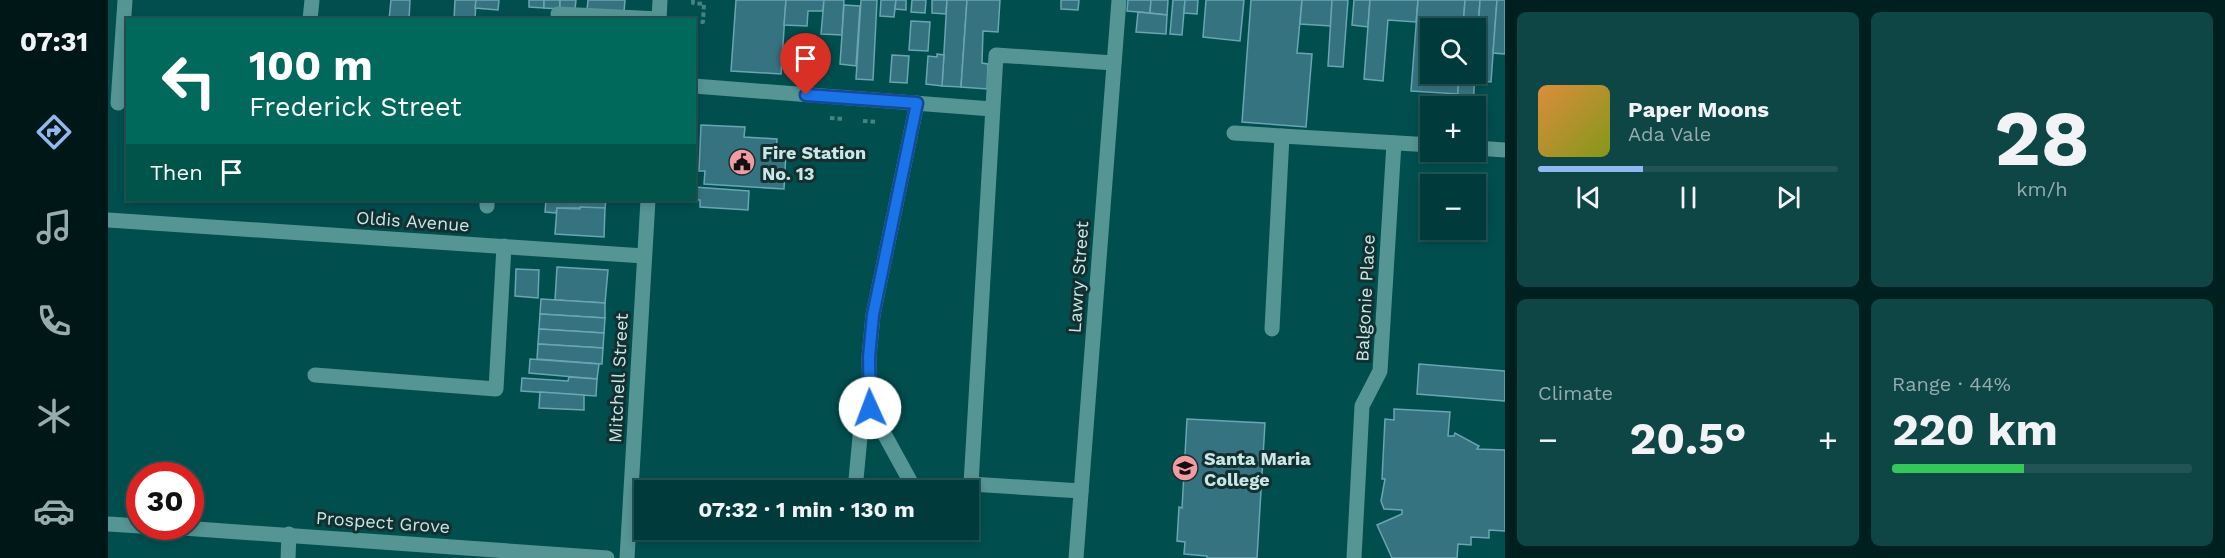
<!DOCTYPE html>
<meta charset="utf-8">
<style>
body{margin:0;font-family:"Work Sans",sans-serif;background:#0e4545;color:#f1f3f6;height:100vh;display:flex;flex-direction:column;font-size:22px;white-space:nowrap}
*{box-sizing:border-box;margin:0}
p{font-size:20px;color:#95adaf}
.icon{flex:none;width:33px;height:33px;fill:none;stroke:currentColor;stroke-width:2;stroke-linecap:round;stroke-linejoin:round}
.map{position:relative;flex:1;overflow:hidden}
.sheet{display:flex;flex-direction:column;gap:12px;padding:12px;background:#002020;width:720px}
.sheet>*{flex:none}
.banner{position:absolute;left:18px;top:18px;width:570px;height:183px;border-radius:0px;box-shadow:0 3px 9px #0003,0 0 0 2px #225454;background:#00695c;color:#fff;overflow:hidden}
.buttons{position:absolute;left:1312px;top:18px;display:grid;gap:12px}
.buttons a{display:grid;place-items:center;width:66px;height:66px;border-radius:0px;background:#003a3a;box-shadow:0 3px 9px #0003,0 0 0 2px #225454;font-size:30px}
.speed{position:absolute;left:18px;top:462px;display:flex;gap:12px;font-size:30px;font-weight:700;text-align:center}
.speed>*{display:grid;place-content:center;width:78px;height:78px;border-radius:50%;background:#003a3a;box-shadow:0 3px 9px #0003,0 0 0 2px #225454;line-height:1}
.speed .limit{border:9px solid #d22;background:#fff;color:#111}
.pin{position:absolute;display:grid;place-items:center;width:51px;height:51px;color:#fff;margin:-62px -26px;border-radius:50% 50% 50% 0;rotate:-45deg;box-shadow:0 0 6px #0007}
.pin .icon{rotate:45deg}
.me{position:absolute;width:66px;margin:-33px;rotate:358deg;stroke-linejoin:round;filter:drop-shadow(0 0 4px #0008)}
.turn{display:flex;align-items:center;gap:21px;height:126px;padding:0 24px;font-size:27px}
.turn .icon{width:78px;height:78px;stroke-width:2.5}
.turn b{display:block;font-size:42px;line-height:51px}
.then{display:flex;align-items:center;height:57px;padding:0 24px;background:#0003;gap:12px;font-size:22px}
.big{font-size:45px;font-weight:700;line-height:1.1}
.sheet .card{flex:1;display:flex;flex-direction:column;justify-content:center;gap:9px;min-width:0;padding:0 21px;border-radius:9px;background:#0e4545}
.sheet .dial{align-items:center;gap:0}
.dial b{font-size:78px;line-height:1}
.song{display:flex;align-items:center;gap:18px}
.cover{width:72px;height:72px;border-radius:9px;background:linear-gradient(135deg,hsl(30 70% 55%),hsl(70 70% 35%))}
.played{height:6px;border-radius:3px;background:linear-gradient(90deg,#90b9f0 35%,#225454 35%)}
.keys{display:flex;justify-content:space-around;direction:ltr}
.heat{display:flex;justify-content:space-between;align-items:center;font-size:33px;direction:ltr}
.charge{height:9px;border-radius:4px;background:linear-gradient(90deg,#34c759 44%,#225454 0)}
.sheet .tiles{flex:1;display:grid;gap:12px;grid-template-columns:repeat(2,1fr)}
.trip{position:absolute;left:526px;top:480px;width:345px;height:60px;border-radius:0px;background:#003a3a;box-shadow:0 3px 9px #0003,0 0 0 2px #225454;font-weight:700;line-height:60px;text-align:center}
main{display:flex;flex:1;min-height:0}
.tabs{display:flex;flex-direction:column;width:108px;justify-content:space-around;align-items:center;background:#001717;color:#95adaf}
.tabs .icon{width:42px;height:42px}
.tabs .current{color:#90b9f0}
.tabs b{font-size:27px;color:#f1f3f6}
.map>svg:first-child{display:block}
.building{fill:#367380;stroke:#69a5b3;stroke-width:1.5}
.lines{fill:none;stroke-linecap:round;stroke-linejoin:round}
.path{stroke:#458382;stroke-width:4;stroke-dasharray:4.5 3;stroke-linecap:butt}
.minor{stroke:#559594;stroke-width:15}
.route-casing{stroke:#114b97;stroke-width:15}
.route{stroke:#1a73e8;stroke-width:10}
.labels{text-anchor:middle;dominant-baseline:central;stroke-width:6;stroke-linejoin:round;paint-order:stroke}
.poi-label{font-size:18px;font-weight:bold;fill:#c8e7e6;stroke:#142f2f;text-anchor:start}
.street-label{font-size:18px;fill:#c8e7e6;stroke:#142f2f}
</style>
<main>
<nav class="tabs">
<b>07:31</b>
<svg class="icon current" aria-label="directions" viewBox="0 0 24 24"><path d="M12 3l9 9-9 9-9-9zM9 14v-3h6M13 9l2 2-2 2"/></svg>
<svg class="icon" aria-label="music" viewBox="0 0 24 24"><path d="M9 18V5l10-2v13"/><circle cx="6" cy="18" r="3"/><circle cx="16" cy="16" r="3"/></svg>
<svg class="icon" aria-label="phone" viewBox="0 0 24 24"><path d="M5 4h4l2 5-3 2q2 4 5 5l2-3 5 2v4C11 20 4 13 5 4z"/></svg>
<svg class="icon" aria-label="climate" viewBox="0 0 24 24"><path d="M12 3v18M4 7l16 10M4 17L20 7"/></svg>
<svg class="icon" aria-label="car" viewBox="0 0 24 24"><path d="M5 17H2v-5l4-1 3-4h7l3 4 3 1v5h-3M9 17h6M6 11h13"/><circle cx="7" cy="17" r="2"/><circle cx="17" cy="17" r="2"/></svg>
</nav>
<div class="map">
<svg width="1397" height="558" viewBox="0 0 1397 558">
<rect width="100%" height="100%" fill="#004e4e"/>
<!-- building -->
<g class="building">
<path d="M283,0H302L301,20H281Z"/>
<path d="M347,0H368L367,20H346Z"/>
<path d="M368,0H391L390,10L367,8Z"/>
<path d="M421,0H436V8L421,7Z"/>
<path d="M436,0H452V9L436,8Z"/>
<path d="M452,0H468L467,9H452Z"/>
<path d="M480,0H517L516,12L479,10Z"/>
<path d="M628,0H678L673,74L623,71Z"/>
<path d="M678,0H716L715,11H700L699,26L676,25Z"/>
<path d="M716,0H736L734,35L713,34Z"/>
<path d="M753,0H769L765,80L748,79Z"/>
<path d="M773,0H788L786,17L772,16Z"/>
<path d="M788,0H798V10L787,9Z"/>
<path d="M804,0H818L817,13L803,12Z"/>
<path d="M824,0H839L838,14L824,13Z"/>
<path d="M839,0H859L853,87L834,86Z"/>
<path d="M859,0H892L890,32L875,31L874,63L880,64L879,89L853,87Z"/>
<path d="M953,0H971L970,10L953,9Z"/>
<path d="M1020,0H1043L1042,13L1019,11Z"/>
<path d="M1043,0H1060L1059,15L1042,13Z"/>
<path d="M1065,0H1077L1074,35L1062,34Z"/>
<path d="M1077,0H1090L1089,14L1076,13Z"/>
<path d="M1098,0H1136L1132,41L1095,37Z"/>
<path d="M1143,0H1194L1189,53L1204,54L1198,127L1134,122Z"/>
<path d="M1194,0H1224L1223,26L1192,24Z"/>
<path d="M1224,0H1240L1235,67L1220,66Z"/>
<path d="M1246,0H1262L1260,27L1244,25Z"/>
<path d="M1262,0H1310L1308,22L1280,20L1275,81L1256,79Z"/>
<path d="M1310,0H1357L1355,28H1323V74H1351L1350,94L1303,91Z"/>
<path d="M1357,0H1372L1369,47L1368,28H1355Z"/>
<path d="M1372,0H1389L1383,82L1367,80Z"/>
<path d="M1389,0H1397V54L1385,53Z"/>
<path d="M736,5L752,6L748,66L732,64Z"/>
<path d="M1030,12L1059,15L1058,34L1028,32Z"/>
<path d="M803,21L822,22L820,51L801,50Z"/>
<path d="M829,54L836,55L834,86L818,84L820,56L829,57Z"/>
<path d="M784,55L801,56L799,83L782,82Z"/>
<path d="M1351,74H1367L1365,106H1349Z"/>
<path d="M593,125L637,127L636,137L669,139L668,152L678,153L676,189L596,184L597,171H591Z"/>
<path d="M586,187L641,191L640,210L592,207V200H582H586Z"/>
<path d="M438,200H498L497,208H449L448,213L437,212Z"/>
<path d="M472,207L497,208L496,237L447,234L449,208L472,209Z"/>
<path d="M449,267L500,270L497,303L447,300Z"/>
<path d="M408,269L431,270L430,298L407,296Z"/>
<path d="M433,299L497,303V318L432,314Z"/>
<path d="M432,314L497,318L496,333L431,329Z"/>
<path d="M431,329L496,333L495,348L430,344Z"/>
<path d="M430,344L495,348L494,364L429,359Z"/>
<path d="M422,359L491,364L489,379L421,373Z"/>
<path d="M1311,364L1397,371V401L1309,394Z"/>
<path d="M461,377L489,379L488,396L413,391L414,378L460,381Z"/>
<path d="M432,392L476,395V410L431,408Z"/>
<path d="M1286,409L1342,412L1340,436H1346L1347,433L1371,446L1369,449L1397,450V531L1381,530V538L1363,537V545L1350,544L1349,558H1284L1269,525L1294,514V510L1276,509L1273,501L1277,479H1274L1277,419L1286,420Z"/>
<path d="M1079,419L1157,423L1149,558H1099V556L1076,554L1077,542L1069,541L1071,507L1074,508Z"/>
</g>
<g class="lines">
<!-- path -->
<g class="path">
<path d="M585,0V3L596,4L595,22L586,21"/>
<path d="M722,118L737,119"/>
<path d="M755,121L770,122"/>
</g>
<!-- minor -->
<g class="minor">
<path d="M450,14L551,19"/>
<path d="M202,20L204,0"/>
<path d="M551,20L552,0"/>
<path d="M586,86L884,109"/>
<path d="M10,103L17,0"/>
<path d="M1126,133L1323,145"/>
<path d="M1368,148L1397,150"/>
<path d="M379,206V200"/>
<path d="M0,220L536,256"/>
<path d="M1164,329L1174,136"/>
<path d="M207,375L388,389L396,246"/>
<path d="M762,408L807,490"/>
<path d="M747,490L752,437L762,408L761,357L765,315L809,103"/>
<path d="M973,491L863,484L888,55L1006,63"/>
<path d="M0,524L32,526"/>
<path d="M47,526L499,558"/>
<path d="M765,530H784"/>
<path d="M180,558L181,534"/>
<path d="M519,558L540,200"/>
<path d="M968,558L1011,0"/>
<path d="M1246,558L1254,406L1272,371L1286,143"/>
</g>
</g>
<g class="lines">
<defs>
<path id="route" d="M698,95L809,103L765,315L761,357L762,408"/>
</defs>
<!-- route casing -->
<use href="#route" class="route-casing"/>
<!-- route -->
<use href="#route" class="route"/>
</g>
<!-- icons -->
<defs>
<symbol id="civic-disc" viewBox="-11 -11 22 22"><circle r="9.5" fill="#f49aa2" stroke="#142f2f"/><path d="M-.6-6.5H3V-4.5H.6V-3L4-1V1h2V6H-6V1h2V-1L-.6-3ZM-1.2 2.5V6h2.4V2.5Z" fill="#111"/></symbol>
<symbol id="school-disc" viewBox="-11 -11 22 22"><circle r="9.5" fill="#f49aa2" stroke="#142f2f"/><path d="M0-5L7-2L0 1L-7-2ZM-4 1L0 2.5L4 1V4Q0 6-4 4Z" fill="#111"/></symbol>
</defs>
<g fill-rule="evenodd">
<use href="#civic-disc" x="619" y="147" width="30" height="30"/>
<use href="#school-disc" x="1062" y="453" width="30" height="30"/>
</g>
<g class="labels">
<!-- poi labels -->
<g class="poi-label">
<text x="654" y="152">Fire Station<tspan x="654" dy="21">No. 13</tspan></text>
<text x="1096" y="458">Santa Maria<tspan x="1096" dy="21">College</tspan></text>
</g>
<!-- street labels -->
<g class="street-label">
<text transform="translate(305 221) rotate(4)">Oldis Avenue</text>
<text transform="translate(970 277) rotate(-86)">Lawry Street</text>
<text transform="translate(1257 298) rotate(-87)">Balgonie Place</text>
<text transform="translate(510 378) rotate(-87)">Mitchell Street</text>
<text transform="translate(275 522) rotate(4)">Prospect Grove</text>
</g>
</g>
</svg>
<div class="buttons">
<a><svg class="icon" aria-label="search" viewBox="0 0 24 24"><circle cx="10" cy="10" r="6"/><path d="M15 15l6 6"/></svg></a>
<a>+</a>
<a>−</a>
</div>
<div class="speed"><div class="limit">30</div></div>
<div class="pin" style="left:698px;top:95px;background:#d93025"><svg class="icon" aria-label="arrive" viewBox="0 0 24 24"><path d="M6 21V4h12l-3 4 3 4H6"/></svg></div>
<svg class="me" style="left:762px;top:408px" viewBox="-20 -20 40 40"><circle r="19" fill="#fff"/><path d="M0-13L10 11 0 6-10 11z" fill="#1a73e8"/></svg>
<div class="trip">07:32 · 1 min · 130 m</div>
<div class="banner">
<div class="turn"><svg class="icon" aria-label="left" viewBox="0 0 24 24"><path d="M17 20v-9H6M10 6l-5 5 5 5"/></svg><div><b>100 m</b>Frederick Street</div></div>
<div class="then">Then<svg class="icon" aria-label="arrive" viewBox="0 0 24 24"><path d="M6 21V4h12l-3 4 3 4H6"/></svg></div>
</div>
</div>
<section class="sheet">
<div class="tiles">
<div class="card">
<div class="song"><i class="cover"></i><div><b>Paper Moons</b><p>Ada Vale</p></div></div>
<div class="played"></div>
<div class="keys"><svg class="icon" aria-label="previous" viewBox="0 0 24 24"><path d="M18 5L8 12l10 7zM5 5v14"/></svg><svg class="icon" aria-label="pause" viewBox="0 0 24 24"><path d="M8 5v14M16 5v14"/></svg><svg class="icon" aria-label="next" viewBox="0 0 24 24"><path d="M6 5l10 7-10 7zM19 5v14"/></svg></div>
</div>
<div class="card dial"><b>28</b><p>km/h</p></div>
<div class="card"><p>Climate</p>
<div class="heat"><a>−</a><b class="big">20.5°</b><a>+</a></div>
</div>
<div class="card"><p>Range · 44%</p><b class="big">220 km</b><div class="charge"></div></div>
</div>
</section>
</main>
